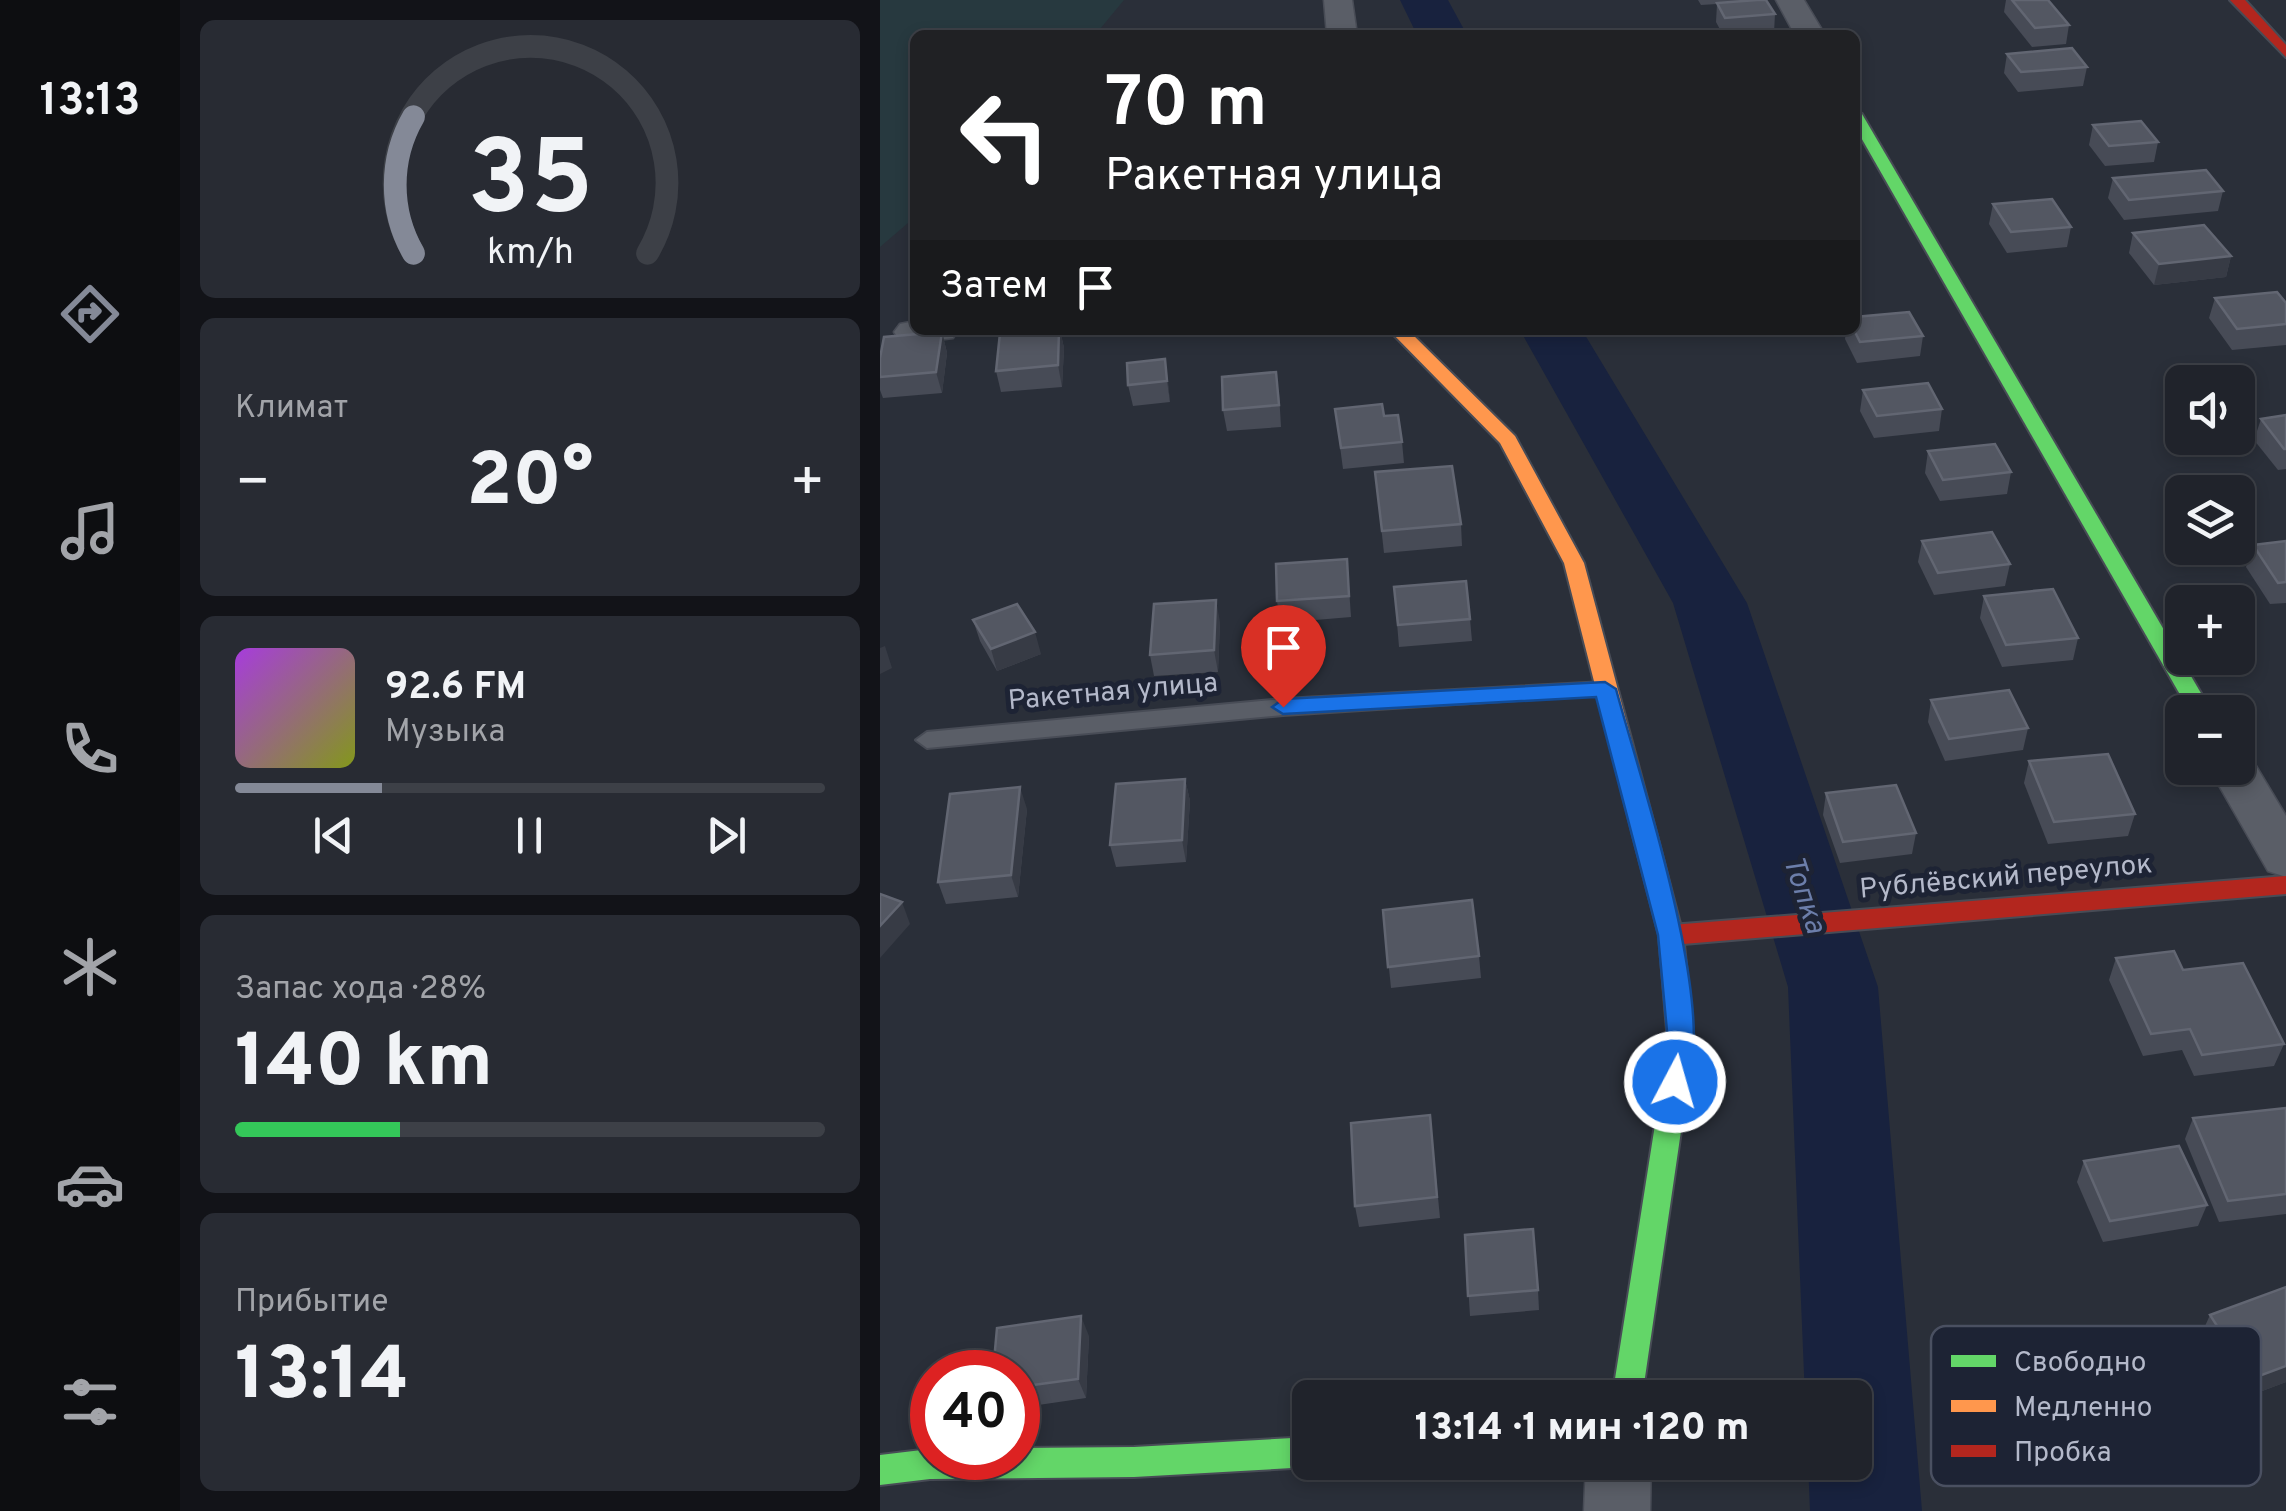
<!DOCTYPE html>
<html lang="ru">
<meta charset="utf-8">
<style>
body{margin:0;font-family:Overpass,sans-serif;background:#282b33;color:#f1f3f6;height:100vh;display:flex;flex-direction:column;font-size:38px;white-space:nowrap}
*{box-sizing:border-box;margin:0}
p{font-size:32px;color:#a2a4a9}
.icon{flex:none;width:55px;height:55px;fill:none;stroke:currentColor;stroke-width:2;stroke-linecap:round;stroke-linejoin:round}
.map{position:relative;flex:1;overflow:hidden}
.sheet{display:flex;flex-direction:column;gap:20px;padding:20px;background:#121318;width:700px}
.sheet>*{flex:none}
.hud{position:absolute;left:30px;top:30px;width:950px;height:305px;border-radius:15px;box-shadow:0 5px 15px #0003,0 0 0 2px #3d4047;background:#202124;color:#fff;overflow:hidden}
.buttons{position:absolute;left:1285px;top:365px;display:grid;gap:20px}
.buttons a{display:grid;place-items:center;width:90px;height:90px;border-radius:15px;background:#20232b;box-shadow:0 5px 15px #0003,0 0 0 2px #3d4047;font-size:50px}
.speed{position:absolute;left:30px;top:1350px;display:flex;gap:20px;font-size:50px;font-weight:700;text-align:center}
.speed>*{display:grid;place-content:center;width:130px;height:130px;border-radius:50%;background:#20232b;box-shadow:0 5px 15px #0003,0 0 0 2px #3d4047;line-height:1}
.speed .limit{border:15px solid #d22;background:#fff;color:#111}
.pin{position:absolute;display:grid;place-items:center;width:85px;height:85px;color:#fff;margin:-102px -42px;border-radius:50% 50% 50% 0;rotate:-45deg;box-shadow:0 0 10px #0007}
.pin .icon{rotate:45deg}
.me{position:absolute;width:110px;margin:-55px;rotate:6deg;stroke-linejoin:round;filter:drop-shadow(0 0 8px #0008)}
.turn{display:flex;align-items:center;gap:35px;height:210px;padding:0 30px;font-size:45px}
.turn .icon{width:130px;height:130px;stroke-width:2.5}
.turn b{display:block;font-size:70px;line-height:85px}
.then{display:flex;align-items:center;height:95px;padding:0 30px;background:#0003;gap:20px;font-size:38px}
.big{font-size:75px;font-weight:800;line-height:1.1}
.sheet .card{flex:1;display:flex;flex-direction:column;justify-content:center;gap:15px;min-width:0;padding:0 35px;border-radius:15px;background:#282b33}
.sheet .dial{align-items:center;gap:0}
.dial svg{height:260px;overflow:visible;fill:none;stroke:#3d4047;stroke-width:7;stroke-linecap:round;text-anchor:middle}
.dial text{fill:#f1f3f6;stroke:none}
.song{display:flex;align-items:center;gap:30px}
.cover{width:120px;height:120px;border-radius:15px;background:linear-gradient(135deg,hsl(280 70% 55%),hsl(70 70% 35%))}
.played{height:10px;border-radius:5px;background:linear-gradient(90deg,#848997 25%,#3d4047 25%)}
.keys{display:flex;justify-content:space-around;direction:ltr}
.heat{display:flex;justify-content:space-between;align-items:center;font-size:55px;direction:ltr}
.charge{height:15px;border-radius:8px;background:linear-gradient(90deg,#34c759 28%,#3d4047 0)}
.trip{position:absolute;left:412px;top:1380px;width:580px;height:100px;border-radius:15px;background:#20232b;box-shadow:0 5px 15px #0003,0 0 0 2px #3d4047;font-weight:800;line-height:100px;text-align:center}
main{display:flex;flex:1;min-height:0}
.tab-bar{display:flex;flex-direction:column;width:180px;justify-content:space-around;align-items:center;background:#0d0e11;color:#a2a4a9}
.tab-bar .icon{width:70px;height:70px}
.tab-bar .current{color:#848997}
.tab-bar b{font-size:45px;color:#f1f3f6}
.map>svg:first-child{display:block}
.green{fill:#27393f}
.lines{fill:none;stroke-linecap:round;stroke-linejoin:round}
.river{fill:#18223e;fill-rule:evenodd}
.lane-casing{stroke:#484c56;stroke-width:4}
.street-casing{stroke:#484c56;stroke-width:3}
.fast-casing{stroke:#484c56;stroke-width:4}
.slow-casing{stroke:#484c56;stroke-width:4}
.jam-casing{stroke:#484c56;stroke-width:4}
.lane{fill:#5a5e67;fill-rule:evenodd}
.street{fill:#5a5e67;fill-rule:evenodd}
.fast{fill:#63d668;fill-rule:evenodd}
.slow{fill:#ff974d;fill-rule:evenodd}
.jam{fill:#b3261e;fill-rule:evenodd}
.wall{fill:#474b56}
.shaded-wall{fill:#373b45}
.building{fill:#535762;stroke:#626672;stroke-width:2.5}
.route{fill:#1a73e8;stroke:#114b97;stroke-width:2.5}
.labels{text-anchor:middle;dominant-baseline:central;stroke-width:10;stroke-linejoin:round;paint-order:stroke}
.street-label{font-size:28px;fill:#b4b9ca;stroke:#1d2334}
.water-label{font-size:30px;font-style:italic;fill:#6c7eaa;stroke:#1d2334}
.key{fill:#1d2334;stroke:#4a5061;stroke-width:2.5}
.key-label{font-size:28px;fill:#b4b9ca}
</style>
<main>
<nav class="tab-bar">
<b>13:13</b>
<svg class="icon current" aria-label="directions" viewBox="0 0 24 24"><path d="M12 3l9 9-9 9-9-9zM9 14v-3h6M13 9l2 2-2 2"/></svg>
<svg class="icon" aria-label="music" viewBox="0 0 24 24"><path d="M9 18V5l10-2v13"/><circle cx="6" cy="18" r="3"/><circle cx="16" cy="16" r="3"/></svg>
<svg class="icon" aria-label="phone" viewBox="0 0 24 24"><path d="M5 4h4l2 5-3 2q2 4 5 5l2-3 5 2v4C11 20 4 13 5 4z"/></svg>
<svg class="icon" aria-label="climate" viewBox="0 0 24 24"><path d="M12 3v18M4 7l16 10M4 17L20 7"/></svg>
<svg class="icon" aria-label="car" viewBox="0 0 24 24"><path d="M5 17H2v-5l4-1 3-4h7l3 4 3 1v5h-3M9 17h6M6 11h13"/><circle cx="7" cy="17" r="2"/><circle cx="17" cy="17" r="2"/></svg>
<svg class="icon" aria-label="filters" viewBox="0 0 24 24"><path d="M4 7h16M4 17h16"/><circle cx="9" cy="7" r="2"/><circle cx="15" cy="17" r="2"/></svg>
</nav>
<section class="sheet">
<div class="card dial"><svg viewBox="0 0 100 80">
<path d="M14 69A42 42 0 1 1 86 69"/>
<path d="M14 69A42 42 0 0 1 14 27" stroke="#848997"/>
<text x="50" y="56" font-size="32" font-weight="700">35</text>
<text x="50" y="72" font-size="11">km/h</text>
</svg></div>
<div class="card"><p>Климат</p>
<div class="heat"><a>−</a><b class="big">20°</b><a>+</a></div>
</div>
<div class="card">
<div class="song"><i class="cover"></i><div><b>92.6 FM</b><p>Музыка</p></div></div>
<div class="played"></div>
<div class="keys"><svg class="icon" aria-label="previous" viewBox="0 0 24 24"><path d="M18 5L8 12l10 7zM5 5v14"/></svg><svg class="icon" aria-label="pause" viewBox="0 0 24 24"><path d="M8 5v14M16 5v14"/></svg><svg class="icon" aria-label="next" viewBox="0 0 24 24"><path d="M6 5l10 7-10 7zM19 5v14"/></svg></div>
</div>
<div class="card"><p>Запас хода · 28%</p><b class="big">140 km</b><div class="charge"></div></div>
<div class="card"><p>Прибытие</p><b class="big">13:14</b></div>
</section>
<div class="map">
<svg width="1406" height="1511" viewBox="0 0 1406 1511">
<rect width="100%" height="100%" fill="#2a2f39"/>
<!-- green -->
<path class="green" d="M0,0H244L215,35H35V217L0,247Z"/>
<g class="lines">
<!-- river -->
<g class="river">
<path d="M520,0H568L587,35H537Z"/>
<path d="M640,330H702L867,603L998,987L1042,1511H930L928,1462H975V1398H925L908,987L793,603Z"/>
</g>
<defs>
<path id="lane" d="M725,682L736,689L733,694L403,715L47,748L36,740L47,732L403,699Z"/>
<g id="street">
<path d="M444,0H472L477,35H447Z"/>
<path d="M896,0H924L945,35H915Z"/>
<path d="M35,321V330H78L73,338L33,343L20,340L14,332L20,324Z"/>
<path d="M1358,752L1370,756L1406,816V877L1388,871L1329,768H1358Z"/>
<path d="M706,1462H771L770,1511H704Z"/>
</g>
<g id="fast">
<path d="M975,110L982,114L1332,712H1310L975,127Z"/>
<path d="M767,834L775,837L779,843L803,935L814,1042L762,1398H732L788,1042L779,935L755,843L759,837Z"/>
<path d="M430,1437V1462H441L430,1467L254,1477L50,1479L0,1485V1455L50,1449L52,1458H138V1448L254,1447Z"/>
</g>
<path id="slow" d="M509,330H528L635,436L704,563L779,843L775,849H759L755,843L684,563L620,443Z"/>
<g id="jam">
<path d="M1350,0H1365L1406,45V57Z"/>
<path d="M1406,876V894L791,945L782,942L779,935L782,928L791,925Z"/>
</g>
</defs>
<!-- lane casing -->
<use href="#lane" class="lane-casing"/>
<!-- street casing -->
<use href="#street" class="street-casing"/>
<!-- fast casing -->
<use href="#fast" class="fast-casing"/>
<!-- slow casing -->
<use href="#slow" class="slow-casing"/>
<!-- jam casing -->
<use href="#jam" class="jam-casing"/>
<!-- lane -->
<use href="#lane" class="lane"/>
<!-- street -->
<use href="#street" class="street"/>
<!-- fast -->
<use href="#fast" class="fast"/>
<!-- slow -->
<use href="#slow" class="slow"/>
<!-- jam -->
<use href="#jam" class="jam"/>
</g>
<!-- wall -->
<g class="wall">
<path d="M818,0H869L895,14L894,33L843,35L836,22L837,4L821,5Z"/>
<path d="M1126,0H1168L1189,25L1186,44L1152,47L1124,12Z"/>
<path d="M1127,54L1207,67L1203,86L1138,92L1124,73Z"/>
<path d="M1213,125L1278,142L1274,162L1225,166L1209,145Z"/>
<path d="M1233,178L1343,191L1338,211L1244,220L1228,198Z"/>
<path d="M1113,204L1191,227L1187,247L1127,253L1109,224Z"/>
<path d="M1253,233L1351,256L1346,277L1274,285L1249,253Z"/>
<path d="M1335,298L1406,303V345L1352,350L1329,318Z"/>
<path d="M180,330L184,348L182,387L121,392L116,371Z"/>
<path d="M966,330L1043,336L1040,356L977,363L965,339Z"/>
<path d="M62,332L67,353L62,393L3,398L0,390V358Z"/>
<path d="M285,359L290,402L253,406L248,385Z"/>
<path d="M983,390L1062,409L1059,431L994,438L980,411Z"/>
<path d="M399,393L401,427L347,431L343,410Z"/>
<path d="M455,409L504,416L522,442L524,463L463,469Z"/>
<path d="M1406,415V469L1398,470L1374,440L1381,419Z"/>
<path d="M1048,451L1131,472L1127,494L1060,501L1045,473Z"/>
<path d="M495,472L581,524L582,546L504,553Z"/>
<path d="M1042,541L1130,564L1125,586L1054,595L1038,562Z"/>
<path d="M1406,541V603L1390,604L1366,567L1373,545Z"/>
<path d="M467,559L471,617L400,623L397,601Z"/>
<path d="M514,587L590,619L592,641L519,647Z"/>
<path d="M1104,596L1198,638L1193,660L1122,667L1100,618Z"/>
<path d="M93,620L161,654L117,671L100,641Z"/>
<path d="M340,622L338,672L274,676L270,655Z"/>
<path d="M1051,700L1148,728L1143,750L1065,761L1048,722Z"/>
<path d="M1149,761L1255,814L1248,836L1168,844L1144,783Z"/>
<path d="M305,779L310,801L306,862L236,867L230,845Z"/>
<path d="M946,793L1036,833L1032,854L960,863L943,815Z"/>
<path d="M147,809L138,897L66,904L58,882Z"/>
<path d="M503,910L599,956L601,978L511,988Z"/>
<path d="M1236,958L1303,970L1404,1044L1394,1066L1314,1076L1302,1050L1263,1056L1229,980Z"/>
<path d="M1406,1108V1214L1339,1222L1305,1139L1313,1118Z"/>
<path d="M550,1115L560,1218L479,1227L475,1206Z"/>
<path d="M1204,1161L1327,1205L1318,1226L1223,1242L1197,1182Z"/>
<path d="M585,1235L658,1290L659,1310L590,1316Z"/>
<path d="M1406,1287V1382L1361,1399L1321,1335L1330,1315Z"/>
<path d="M209,1336L206,1398L138,1408V1372Z"/>
</g>
<!-- shaded-wall -->
<g class="shaded-wall">
<path d="M1351,256L1346,277L1274,285L1279,264Z"/>
<path d="M180,330L184,348L182,387L178,365Z"/>
<path d="M62,332L67,353L62,393L56,372Z"/>
<path d="M285,359L288,380L290,402L287,381Z"/>
<path d="M336,600L340,622L338,672L334,650Z"/>
<path d="M155,632L161,654L117,671L111,649Z"/>
<path d="M5,646L12,668L0,674V648Z"/>
<path d="M305,779L310,801L306,862L302,840Z"/>
<path d="M140,787L147,809L138,897L131,875Z"/>
<path d="M22,902L30,924L0,958V926Z"/>
<path d="M201,1316L209,1336L206,1398L198,1379Z"/>
<path d="M1406,1366V1382L1361,1399L1371,1379Z"/>
</g>
<!-- building -->
<g class="building">
<path d="M877,0H886L895,14L845,18L837,3Z"/>
<path d="M1132,0H1168L1189,25L1155,28Z"/>
<path d="M1192,48L1207,67L1141,72L1127,54Z"/>
<path d="M1261,121L1278,142L1229,146L1213,125Z"/>
<path d="M1326,170L1343,191L1249,200L1233,178Z"/>
<path d="M1172,199L1191,227L1131,232L1113,204Z"/>
<path d="M1324,225L1351,256L1279,264L1253,233Z"/>
<path d="M1397,292L1406,303V324L1357,329L1335,298Z"/>
<path d="M1029,312L1043,336L980,342L974,330L975,317Z"/>
<path d="M151,330H179L178,365L116,371L120,333Z"/>
<path d="M62,332L56,372L0,377V358L4,337Z"/>
<path d="M285,359L287,381L248,385L247,363Z"/>
<path d="M396,372L399,405L343,410L342,377Z"/>
<path d="M1048,383L1062,409L997,416L983,390Z"/>
<path d="M502,404L504,416L518,415L522,442L461,448L455,409Z"/>
<path d="M1406,415V449H1404L1381,419Z"/>
<path d="M1115,444L1131,472L1063,480L1048,451Z"/>
<path d="M572,466L581,524L502,531L495,472Z"/>
<path d="M1112,532L1130,564L1058,573L1042,541Z"/>
<path d="M1406,541V582L1398,583L1373,545Z"/>
<path d="M467,559L469,596L397,601L396,564Z"/>
<path d="M586,581L590,619L518,625L514,587Z"/>
<path d="M1173,589L1198,638L1126,645L1104,596Z"/>
<path d="M336,600L334,650L270,655L274,604Z"/>
<path d="M137,604L155,632L111,649L93,620Z"/>
<path d="M1129,690L1148,728L1069,739L1051,700Z"/>
<path d="M1228,754L1255,814L1174,822L1149,761Z"/>
<path d="M305,779L302,840L230,845L236,784Z"/>
<path d="M1016,785L1036,833L963,842L946,793Z"/>
<path d="M140,787L131,875L58,882L70,794Z"/>
<path d="M0,894L22,902L0,926Z"/>
<path d="M592,900L599,956L508,967L503,910Z"/>
<path d="M1294,951L1303,970L1363,963L1404,1044L1322,1055L1310,1029L1271,1034L1236,958Z"/>
<path d="M1406,1108V1194L1348,1201L1313,1118Z"/>
<path d="M550,1115L557,1197L475,1206L471,1123Z"/>
<path d="M1299,1146L1327,1205L1230,1221L1204,1161Z"/>
<path d="M653,1229L658,1290L588,1296L585,1235Z"/>
<path d="M1406,1287V1366L1371,1379L1330,1315Z"/>
<path d="M201,1316L198,1379L138,1387V1372H113L117,1328Z"/>
</g>
<!-- route -->
<path class="route" d="M725,682L736,689C758,772 841,1017 805,1089L795,1093L786,1089L782,1082L788,1042L778,935L716,697L403,714L392,707L403,699Z"/>
<g class="labels">
<!-- street labels -->
<g class="street-label">
<text transform="translate(233 693) rotate(-5)">Ракетная улица</text>
<text transform="translate(1126 878) rotate(-5)">Рублёвский переулок</text>
</g>
<!-- water labels -->
<g class="water-label">
<text transform="translate(923 895) rotate(72)">Топка</text>
</g>
</g>
<!-- legend -->
<rect x="1051" y="1326" width="330" height="160" rx="15" class="key"/>
<rect x="1071" y="1355" width="45" height="12" fill="#63d668"/>
<rect x="1071" y="1400" width="45" height="12" fill="#ff974d"/>
<rect x="1071" y="1445" width="45" height="12" fill="#b3261e"/>
<g class="key-label">
<text x="1134" y="1371">Свободно</text>
<text x="1134" y="1416">Медленно</text>
<text x="1134" y="1461">Пробка</text>
</g>
</svg>
<div class="buttons">
<a><svg class="icon" aria-label="sound" viewBox="0 0 24 24"><path d="M4 9h4l5-4v14l-5-4H4zM17 9q2 3 0 6"/></svg></a>
<a><svg class="icon" aria-label="layers" viewBox="0 0 24 24"><path d="M12 4l9 5-9 5-9-5zM3 14l9 5 9-5"/></svg></a>
<a>+</a>
<a>−</a>
</div>
<div class="speed"><div class="limit">40</div></div>
<div class="pin" style="left:403px;top:707px;background:#d93025"><svg class="icon" aria-label="arrive" viewBox="0 0 24 24"><path d="M6 21V4h12l-3 4 3 4H6"/></svg></div>
<svg class="me" style="left:795px;top:1082px" viewBox="-20 -20 40 40"><circle r="17" fill="#1a73e8" stroke="#fff" stroke-width="3"/><path d="M0-11L8 9 0 5-8 9z" fill="#fff"/></svg>
<div class="trip">13:14 · 1 мин · 120 m</div>
<div class="hud">
<div class="turn"><svg class="icon" aria-label="left" viewBox="0 0 24 24"><path d="M17 20v-9H6M10 6l-5 5 5 5"/></svg><div><b>70 m</b>Ракетная улица</div></div>
<div class="then">Затем<svg class="icon" aria-label="arrive" viewBox="0 0 24 24"><path d="M6 21V4h12l-3 4 3 4H6"/></svg></div>
</div>
</div>
</main>
